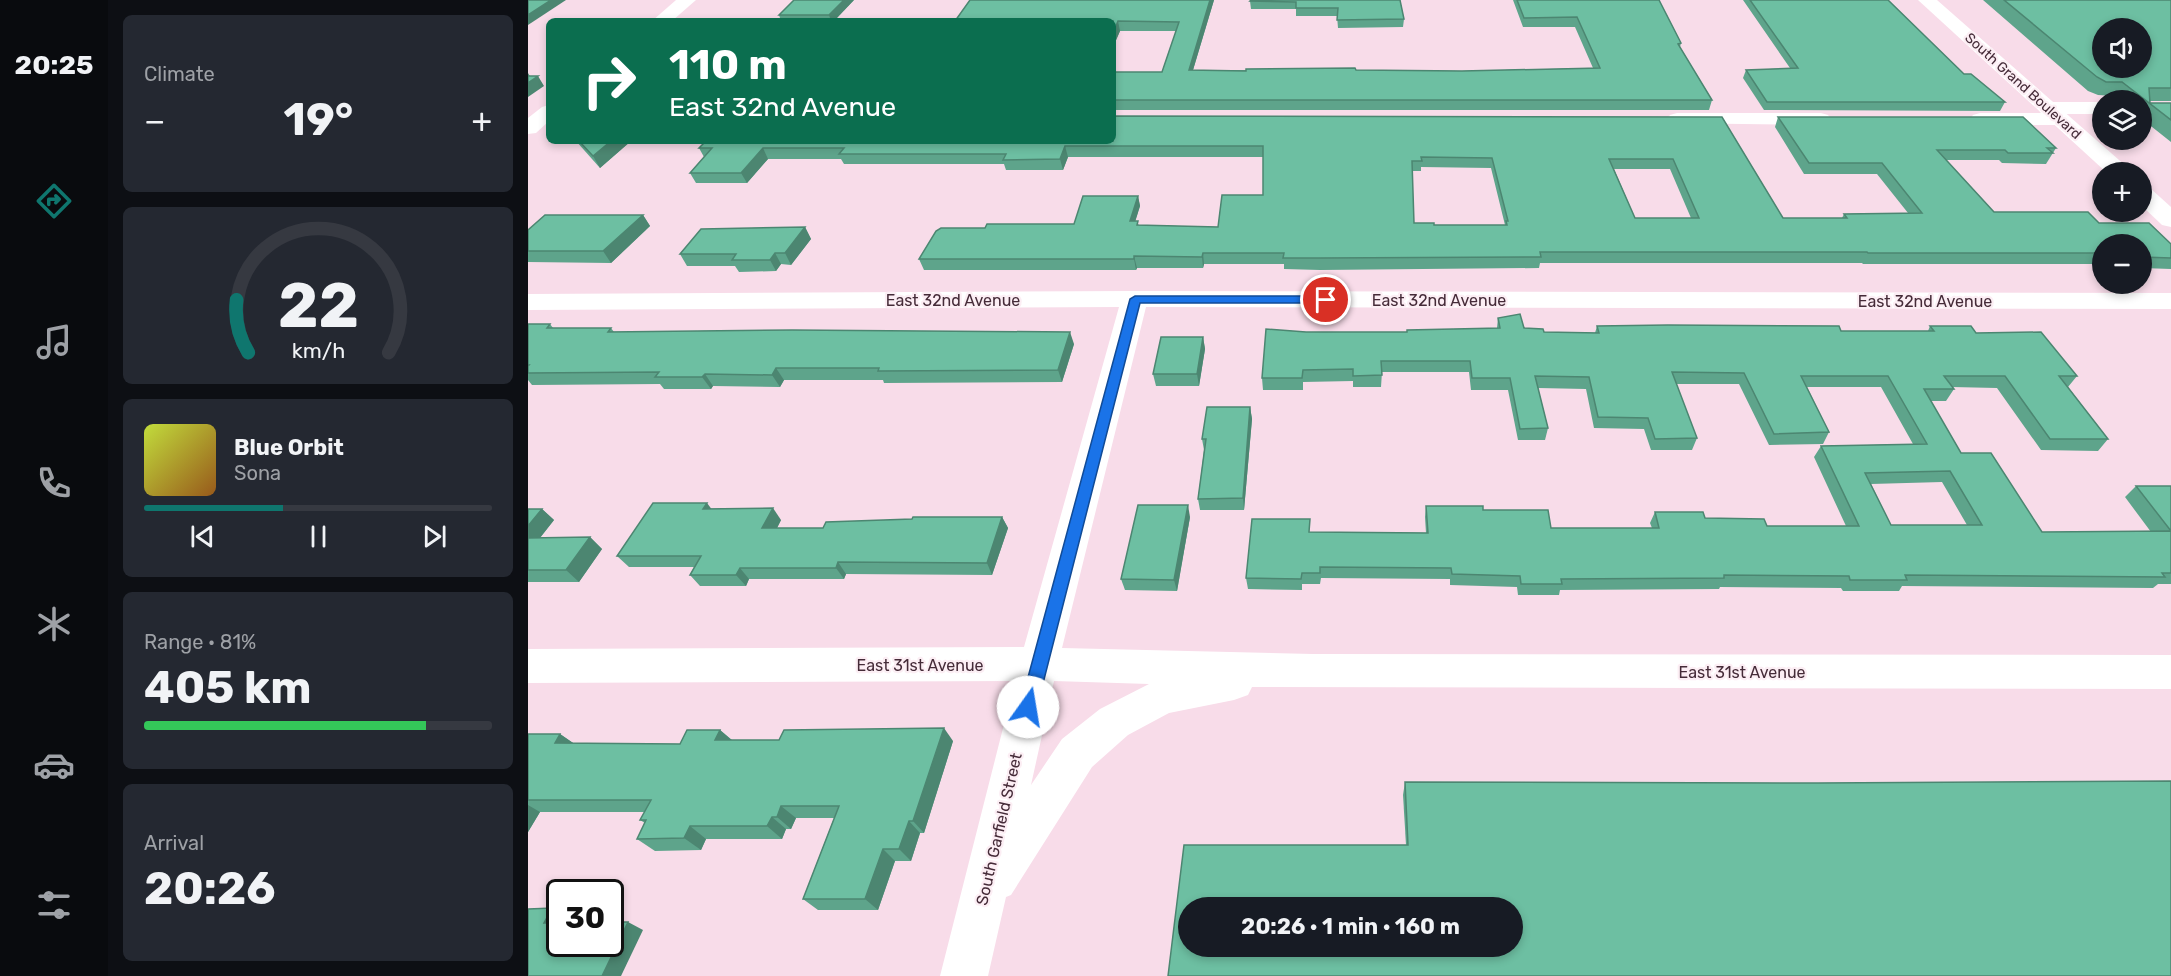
<!DOCTYPE html>
<meta charset="utf-8">
<style>
body{margin:0;font-family:Rubik,sans-serif;background:#242831;color:#f1f3f6;height:100vh;display:flex;flex-direction:column;font-size:22px;white-space:nowrap}
*{box-sizing:border-box;margin:0}
p{font-size:20px;color:#9ea1a6}
.icon{flex:none;width:33px;height:33px;fill:none;stroke:currentColor;stroke-width:2;stroke-linecap:round;stroke-linejoin:round}
.map{position:relative;flex:1;overflow:hidden}
.panel{display:flex;flex-direction:column;gap:15px;padding:15px;background:#0d0f14;width:420px}
.panel>*{flex:none}
.hud{position:absolute;left:18px;top:18px;width:570px;height:126px;border-radius:9px;box-shadow:0 3px 9px #0003;background:#0b6e4f;color:#fff;overflow:hidden}
.controls{position:absolute;left:1564px;top:18px;display:grid;gap:12px}
.controls a{display:grid;place-items:center;width:60px;height:60px;border-radius:50%;background:#171b24;box-shadow:0 3px 9px #0003;font-size:30px}
.speed{position:absolute;left:18px;top:879px;display:flex;gap:12px;font-size:30px;font-weight:700;text-align:center}
.speed>*{display:grid;place-content:center;width:78px;height:78px;border-radius:50%;background:#171b24;box-shadow:0 3px 9px #0003;line-height:1}
.speed .limit{border:3px solid #111;border-radius:9px;background:#fff;color:#111}
.pin{position:absolute;display:grid;place-items:center;width:51px;height:51px;color:#fff;margin:-26px;border:3px solid #fff;border-radius:50%;box-shadow:0 2px 6px #0007}
.me{position:absolute;width:66px;margin:-33px;rotate:13deg;stroke-linejoin:round;filter:drop-shadow(0 0 4px #0008)}
.turn{display:flex;align-items:center;gap:21px;height:126px;padding:0 24px;font-size:27px}
.turn .icon{width:78px;height:78px;stroke-width:2.5}
.turn b{display:block;font-size:42px;line-height:51px}
.big{font-size:45px;font-weight:700;line-height:1.1}
.panel .tile{flex:1;display:flex;flex-direction:column;justify-content:center;gap:9px;min-width:0;padding:0 21px;border-radius:9px;background:#242831}
.panel .dial{align-items:center;gap:0}
.dial svg{height:156px;overflow:visible;fill:none;stroke:#363941;stroke-width:7;stroke-linecap:round;text-anchor:middle}
.dial text{fill:#f1f3f6;stroke:none}
.song{display:flex;align-items:center;gap:18px}
.cover{width:72px;height:72px;border-radius:9px;background:linear-gradient(135deg,hsl(70 70% 55%),hsl(30 70% 35%))}
.played{height:6px;border-radius:3px;background:linear-gradient(90deg,#0f766e 40%,#363941 40%)}
.keys{display:flex;justify-content:space-around;direction:ltr}
.heat{display:flex;justify-content:space-between;align-items:center;font-size:33px;direction:ltr}
.charge{height:9px;border-radius:4px;background:linear-gradient(90deg,#34c759 81%,#363941 0)}
.trip{position:absolute;left:650px;top:897px;width:345px;height:60px;border-radius:30px;background:#171b24;box-shadow:0 3px 9px #0003;font-weight:700;line-height:60px;text-align:center}
main{display:flex;flex:1;min-height:0}
.menu{display:flex;flex-direction:column;width:108px;justify-content:space-around;align-items:center;background:#090b0e;color:#9ea1a6}
.menu .icon{width:42px;height:42px}
.menu .on{color:#0f766e}
.menu b{font-size:27px;color:#f1f3f6}
.map>svg:first-child{display:block}
.lines{fill:none;stroke-linecap:round;stroke-linejoin:round}
.minor{fill:#fff;fill-rule:evenodd}
.major{fill:#fff;fill-rule:evenodd}
.wall{fill:#5ea48b;fill-rule:evenodd}
.shaded-wall{fill:#4c8671}
.building{fill:#6dbfa2;stroke:#4c8671;stroke-width:1.5;fill-rule:evenodd}
.route{fill:#1a73e8;stroke:#114b97;stroke-width:1.5}
.labels{text-anchor:middle;dominant-baseline:central;stroke-width:4.5;stroke-linejoin:round;paint-order:stroke}
.far-street-label{font-size:14px;fill:#452b38;stroke:#fceef4}
.street-label{font-size:16px;fill:#452b38;stroke:#fceef4}
</style>
<main>
<nav class="menu">
<b>20:25</b>
<svg class="icon on" aria-label="directions" viewBox="0 0 24 24"><path d="M12 3l9 9-9 9-9-9zM9 14v-3h6M13 9l2 2-2 2"/></svg>
<svg class="icon" aria-label="music" viewBox="0 0 24 24"><path d="M9 18V5l10-2v13"/><circle cx="6" cy="18" r="3"/><circle cx="16" cy="16" r="3"/></svg>
<svg class="icon" aria-label="phone" viewBox="0 0 24 24"><path d="M5 4h4l2 5-3 2q2 4 5 5l2-3 5 2v4C11 20 4 13 5 4z"/></svg>
<svg class="icon" aria-label="climate" viewBox="0 0 24 24"><path d="M12 3v18M4 7l16 10M4 17L20 7"/></svg>
<svg class="icon" aria-label="car" viewBox="0 0 24 24"><path d="M5 17H2v-5l4-1 3-4h7l3 4 3 1v5h-3M9 17h6M6 11h13"/><circle cx="7" cy="17" r="2"/><circle cx="17" cy="17" r="2"/></svg>
<svg class="icon" aria-label="filters" viewBox="0 0 24 24"><path d="M4 7h16M4 17h16"/><circle cx="9" cy="7" r="2"/><circle cx="15" cy="17" r="2"/></svg>
</nav>
<section class="panel">
<div class="tile"><p>Climate</p>
<div class="heat"><a>−</a><b class="big">19°</b><a>+</a></div>
</div>
<div class="tile dial"><svg viewBox="0 0 100 80">
<path d="M14 69A42 42 0 1 1 86 69"/>
<path d="M14 69A42 42 0 0 1 8 42" stroke="#0f766e"/>
<text x="50" y="56" font-size="32" font-weight="700">22</text>
<text x="50" y="72" font-size="11">km/h</text>
</svg></div>
<div class="tile">
<div class="song"><i class="cover"></i><div><b>Blue Orbit</b><p>Sona</p></div></div>
<div class="played"></div>
<div class="keys"><svg class="icon" aria-label="previous" viewBox="0 0 24 24"><path d="M18 5L8 12l10 7zM5 5v14"/></svg><svg class="icon" aria-label="pause" viewBox="0 0 24 24"><path d="M8 5v14M16 5v14"/></svg><svg class="icon" aria-label="next" viewBox="0 0 24 24"><path d="M6 5l10 7-10 7zM19 5v14"/></svg></div>
</div>
<div class="tile"><p>Range · 81%</p><b class="big">405 km</b><div class="charge"></div></div>
<div class="tile"><p>Arrival</p><b class="big">20:26</b></div>
</section>
<div class="map">
<svg width="1643" height="976" viewBox="0 0 1643 976">
<rect width="100%" height="100%" fill="#f8dce9"/>
<g class="lines">
<!-- minor -->
<g class="minor">
<path d="M148,0H168L144,21H124Z"/>
<path d="M1519,102H1575V114H1537L1541,119L1538,123L1531,125H1452L1445,123L1442,119L1445,115L1452,113H1513L1509,108L1512,104Z"/>
<path d="M21,105V121L8,133L0,134V118L14,107Z"/>
<path d="M1149,113H1293L1300,115L1303,119L1300,123L1293,125L1142,123L1139,119L1142,115Z"/>
<path d="M607,291L1643,293V309L618,307L534,648L785,654L1643,655V689L724,687L720,695L706,700L641,713L600,735L564,767L483,895L478,897L460,976H412L487,681L0,683V649L496,647L591,307L0,310V294ZM526,681L621,684L572,709L534,739L503,785Z"/>
</g>
<!-- major -->
<g class="major">
<path d="M1390,0H1409L1599,167L1602,172H1578Z"/>
<path d="M1614,186L1622,188L1643,207V227L1634,225L1614,206Z"/>
</g>
</g>
<!-- wall -->
<g class="wall">
<path d="M326,0L306,21H253L251,15Z"/>
<path d="M442,0H686L665,70L934,71L1065,68L1047,27H995L985,0H1131L1153,43L1152,47L1184,100L1181,110H585V72H634L648,31H592L585,47V21Z"/>
<path d="M872,0L876,19L875,27L810,28L809,16H768V9H723L722,1Z"/>
<path d="M1215,0H1360L1436,74L1477,102L1472,111L1236,110L1215,78L1218,70L1262,68Z"/>
<path d="M1455,0H1643V101H1622V103H1643V142L1614,119V100H1591L1585,96L1570,95L1560,91Z"/>
<path d="M1194,117L1255,218H1314L1316,214L1380,213L1349,174H1276L1247,127L1250,117L1528,148L1518,164L1474,163L1471,160H1418L1466,212L1571,223L1643,244V269L1614,268V244H1575V264H1335L1334,263H1012L1011,268L792,270L756,269V264H676L675,268H609L608,270H396L391,259L457,228L546,224L610,196L612,206L607,221L611,225L690,227L735,195V157H540L535,170H478L476,164H316L313,159H240L219,183H168L162,173L176,157L171,148ZM893,167L963,168L977,225H906L886,223L884,171H893ZM1086,169H1142L1163,218H1107Z"/>
<path d="M48,141H103L72,168Z"/>
<path d="M115,215L122,226L83,263L0,262V230Z"/>
<path d="M277,227L283,239L263,265L253,264L248,271L211,272L207,266H159L152,254Z"/>
<path d="M970,318L996,328L1016,332L1067,333L1069,326L1313,331H1400L1402,326L1448,333L1549,376L1540,387L1580,439L1570,451L1513,450L1469,388L1424,387L1426,389L1418,401H1403L1433,453L1514,532H1623L1597,497L1608,486H1643V584H1630L1625,588L1374,586L1371,591H1315L1313,588L1192,587L1191,589L1032,590L1031,595H990L989,587L922,585V579L793,578L792,584H774V590L720,589L718,578L782,532L898,533L897,517L898,506L955,510L1023,528H1124L1122,523L1127,512L1239,526H1318L1286,457L1293,446L1385,444L1353,387H1279L1301,432L1295,444L1241,445L1211,384H1148L1169,438L1164,450H1123L1116,429L1066,428L1058,389L1010,388L1020,428L1017,440H990L980,390H943L941,372H854L853,387H825V381L775,382V390H735L734,378L778,332H879L969,328ZM1414,482L1439,525H1363L1343,484Z"/>
<path d="M0,324H22L25,328H83L86,332L546,344L534,382L356,383L355,380H256L252,387L185,386L183,389H136L132,384L4,385L0,380Z"/>
<path d="M675,337L677,349L671,386H628L625,374Z"/>
<path d="M722,407L724,419L716,510H672L670,499L676,450L674,439Z"/>
<path d="M0,509H14L26,520L12,538L62,537L74,549L51,582H0Z"/>
<path d="M183,509L253,520L249,528H295L474,517L480,528L464,575L318,574L316,579H221L218,586H172L162,575L166,567H101L89,556Z"/>
<path d="M662,517L649,591L597,590L593,579Z"/>
<path d="M192,730L204,740L425,741L396,833H392L383,861H367L350,910H290L275,899L306,818H268L263,829H258L254,839H178L173,850L127,851L109,839L117,823L112,820L117,812H12L0,832V734H32L45,743L152,744Z"/>
<path d="M877,782L1290,783L878,845L875,795Z"/>
</g>
<!-- shaded-wall -->
<g class="shaded-wall">
<path d="M23,0H38L0,25V15Z"/>
<path d="M316,0H326L306,21H303L301,15Z"/>
<path d="M682,0H686L662,80L661,70Z"/>
<path d="M590,21L592,31L585,47V34Z"/>
<path d="M0,73L4,80L10,76L16,86L0,97Z"/>
<path d="M83,141H103L72,168L65,156Z"/>
<path d="M537,146L540,157L535,170L532,159Z"/>
<path d="M235,148L240,159L219,183L213,173Z"/>
<path d="M610,196L612,206L604,232L602,221Z"/>
<path d="M115,215L122,226L83,263L75,251Z"/>
<path d="M277,227L283,239L263,265L257,253Z"/>
<path d="M247,253L253,264L248,271L242,260Z"/>
<path d="M675,253L676,264L675,268L674,257Z"/>
<path d="M606,256L609,268L608,270L606,259Z"/>
<path d="M542,332L546,344L534,382L530,370Z"/>
<path d="M675,337L677,349L671,386L669,374Z"/>
<path d="M248,368L256,380L252,387L244,375Z"/>
<path d="M177,374L185,386L183,389L174,377Z"/>
<path d="M722,407L724,419L716,510L715,498Z"/>
<path d="M179,503L188,515L175,509Z"/>
<path d="M660,505L662,517L649,591L646,580Z"/>
<path d="M245,508L253,520L243,540L234,528Z"/>
<path d="M14,509L26,520L3,549L0,546V526Z"/>
<path d="M474,517L480,528L464,575L459,563Z"/>
<path d="M62,537L74,549L51,582L38,570Z"/>
<path d="M310,562L318,574L316,579L308,568Z"/>
<path d="M212,568L221,579L218,586L208,575Z"/>
<path d="M416,728L425,741L396,833L385,821Z"/>
<path d="M192,730L207,743L187,740Z"/>
<path d="M32,734L51,747L27,743Z"/>
<path d="M0,805L12,812L0,832Z"/>
<path d="M253,806L268,818L263,829L249,817Z"/>
<path d="M244,817L258,829L254,839L239,826Z"/>
<path d="M381,821L392,833L383,861L371,849Z"/>
<path d="M162,826L178,839L173,850L156,838Z"/>
<path d="M355,849L367,861L350,910L337,899Z"/>
<path d="M24,908L32,912V930L16,923Z"/>
<path d="M100,922L115,930L93,976H74Z"/>
</g>
<!-- building -->
<g class="building">
<path d="M0,0H23L0,15Z"/>
<path d="M266,0H316L301,15H251Z"/>
<path d="M442,0H682L661,70L718,71V69L827,68L828,70L934,71L1072,68L1049,17L996,18L989,0H1131L1153,43L1150,44L1184,100H585V72H634L651,22L590,21L585,34V21H427Z"/>
<path d="M723,0H872L876,19L809,20L810,8H768V2L722,1Z"/>
<path d="M1222,0H1360L1436,74H1443L1477,102H1239L1218,70L1270,68Z"/>
<path d="M1476,0H1643V88H1621L1622,103H1643V120L1594,82H1578L1569,77ZM1575,28H1614V68H1575Z"/>
<path d="M0,76H10L0,83Z"/>
<path d="M585,116L1194,117L1255,218H1319L1316,214L1394,213L1354,163H1281L1250,117H1495L1528,148H1519L1525,153H1480L1477,150H1409L1466,212H1560L1571,223H1621L1643,244V258L1614,257V244H1575V253H1340L1339,252H1012L1013,257L791,258H755L756,253H675L674,257L606,256V259H391L408,231L413,228H457L459,224H546L555,196H610L602,221H610L609,225L690,227L694,195H735V146H537L532,159L475,160L478,154H311L316,148H235L213,173H162L184,148H171L178,141H585ZM893,157L964,158L980,221H978L979,225H906V223H886L884,161H894ZM1081,159H1145L1171,218H1107Z"/>
<path d="M51,141H83L65,156Z"/>
<path d="M17,215H115L75,251H0V230Z"/>
<path d="M277,227L257,253H247L242,260H204L208,254H152L173,229Z"/>
<path d="M992,314L996,328L1015,329L1016,332L1071,333L1069,326L1140,325L1311,326L1313,331H1406L1402,326H1443L1448,333L1513,332L1549,376H1531L1580,439H1522L1477,376H1416L1426,389H1396L1433,453H1463L1514,532L1643,531V573H1634L1637,577L1377,575L1379,580H1322L1321,576L1196,575V578L1033,579L1034,584H993L992,576L924,574L923,568L792,567V573H774L773,579L718,578L724,519H782L781,532L900,533L898,506H955V510H1020L1023,528H1131L1127,512H1175L1177,518L1236,519L1239,526H1331L1293,446L1399,444L1360,376H1273L1301,432L1246,434L1216,373L1144,372L1169,438L1127,439L1120,418L1070,417L1061,377L1007,376L1020,428L992,429L982,378H944L942,361H853L854,375L825,376V369L775,370L774,378H734L738,329L778,332H879V330L972,328L970,318ZM1422,471L1454,525H1363L1337,473Z"/>
<path d="M0,324H22L19,328H83L80,332L264,330L542,332L530,370L350,371L351,368H248L244,375L177,374L174,377H127L131,372L0,373V366L1,365H0Z"/>
<path d="M633,337H675L669,374H625Z"/>
<path d="M679,407H722L715,498L670,499L678,439H674Z"/>
<path d="M1608,486H1643V531Z"/>
<path d="M125,503H179L175,509L245,508L234,528H295L298,522L384,519L385,517H474L459,563L310,562L308,568H212L208,575H162L173,556H89Z"/>
<path d="M610,505H660L646,580L593,579Z"/>
<path d="M0,509H14L0,526Z"/>
<path d="M62,537L38,570H0V538Z"/>
<path d="M416,728L385,821H381L371,849H355L337,899H275L311,806H253L249,817H244L239,826H162L156,838L109,839L118,820H112L123,800H0V734H32L27,743L152,744L159,730H192L187,740H251L256,730Z"/>
<path d="M1643,781V976H640L656,845H880L877,782L1290,783ZM660,908H984V946H660Z"/>
<path d="M24,908L16,923H32V944H82V922H100L74,976H0V909Z"/>
</g>
<!-- route -->
<path class="route" d="M607,296H798L803,300L798,303H612L509,707L506,713L500,715L495,713L492,707L602,299Z"/>
<g class="labels">
<!-- far-street labels -->
<g class="far-street-label">
<text transform="translate(1495 86) rotate(42)">South Grand Boulevard</text>
</g>
<!-- street labels -->
<g class="street-label">
<text x="425" y="300">East 32nd Avenue</text>
<text x="911" y="300">East 32nd Avenue</text>
<text x="1397" y="301">East 32nd Avenue</text>
<text x="392" y="665">East 31st Avenue</text>
<text x="1214" y="672">East 31st Avenue</text>
<text transform="translate(471 829) rotate(-77)">South Garfield Street</text>
</g>
</g>
</svg>
<div class="controls">
<a><svg class="icon" aria-label="sound" viewBox="0 0 24 24"><path d="M4 9h4l5-4v14l-5-4H4zM17 9q2 3 0 6"/></svg></a>
<a><svg class="icon" aria-label="layers" viewBox="0 0 24 24"><path d="M12 4l9 5-9 5-9-5zM3 14l9 5 9-5"/></svg></a>
<a>+</a>
<a>−</a>
</div>
<div class="speed"><div class="limit">30</div></div>
<div class="pin" style="left:798px;top:300px;background:#d93025"><svg class="icon" aria-label="arrive" viewBox="0 0 24 24"><path d="M6 21V4h12l-3 4 3 4H6"/></svg></div>
<svg class="me" style="left:500px;top:707px" viewBox="-20 -20 40 40"><circle r="19" fill="#fff"/><path d="M0-13L10 11 0 6-10 11z" fill="#1a73e8"/></svg>
<div class="trip">20:26 · 1 min · 160 m</div>
<div class="hud">
<div class="turn"><svg class="icon" aria-label="right" viewBox="0 0 24 24"><path d="M7 20v-9h11M14 6l5 5-5 5"/></svg><div><b>110 m</b>East 32nd Avenue</div></div>
</div>
</div>
</main>
